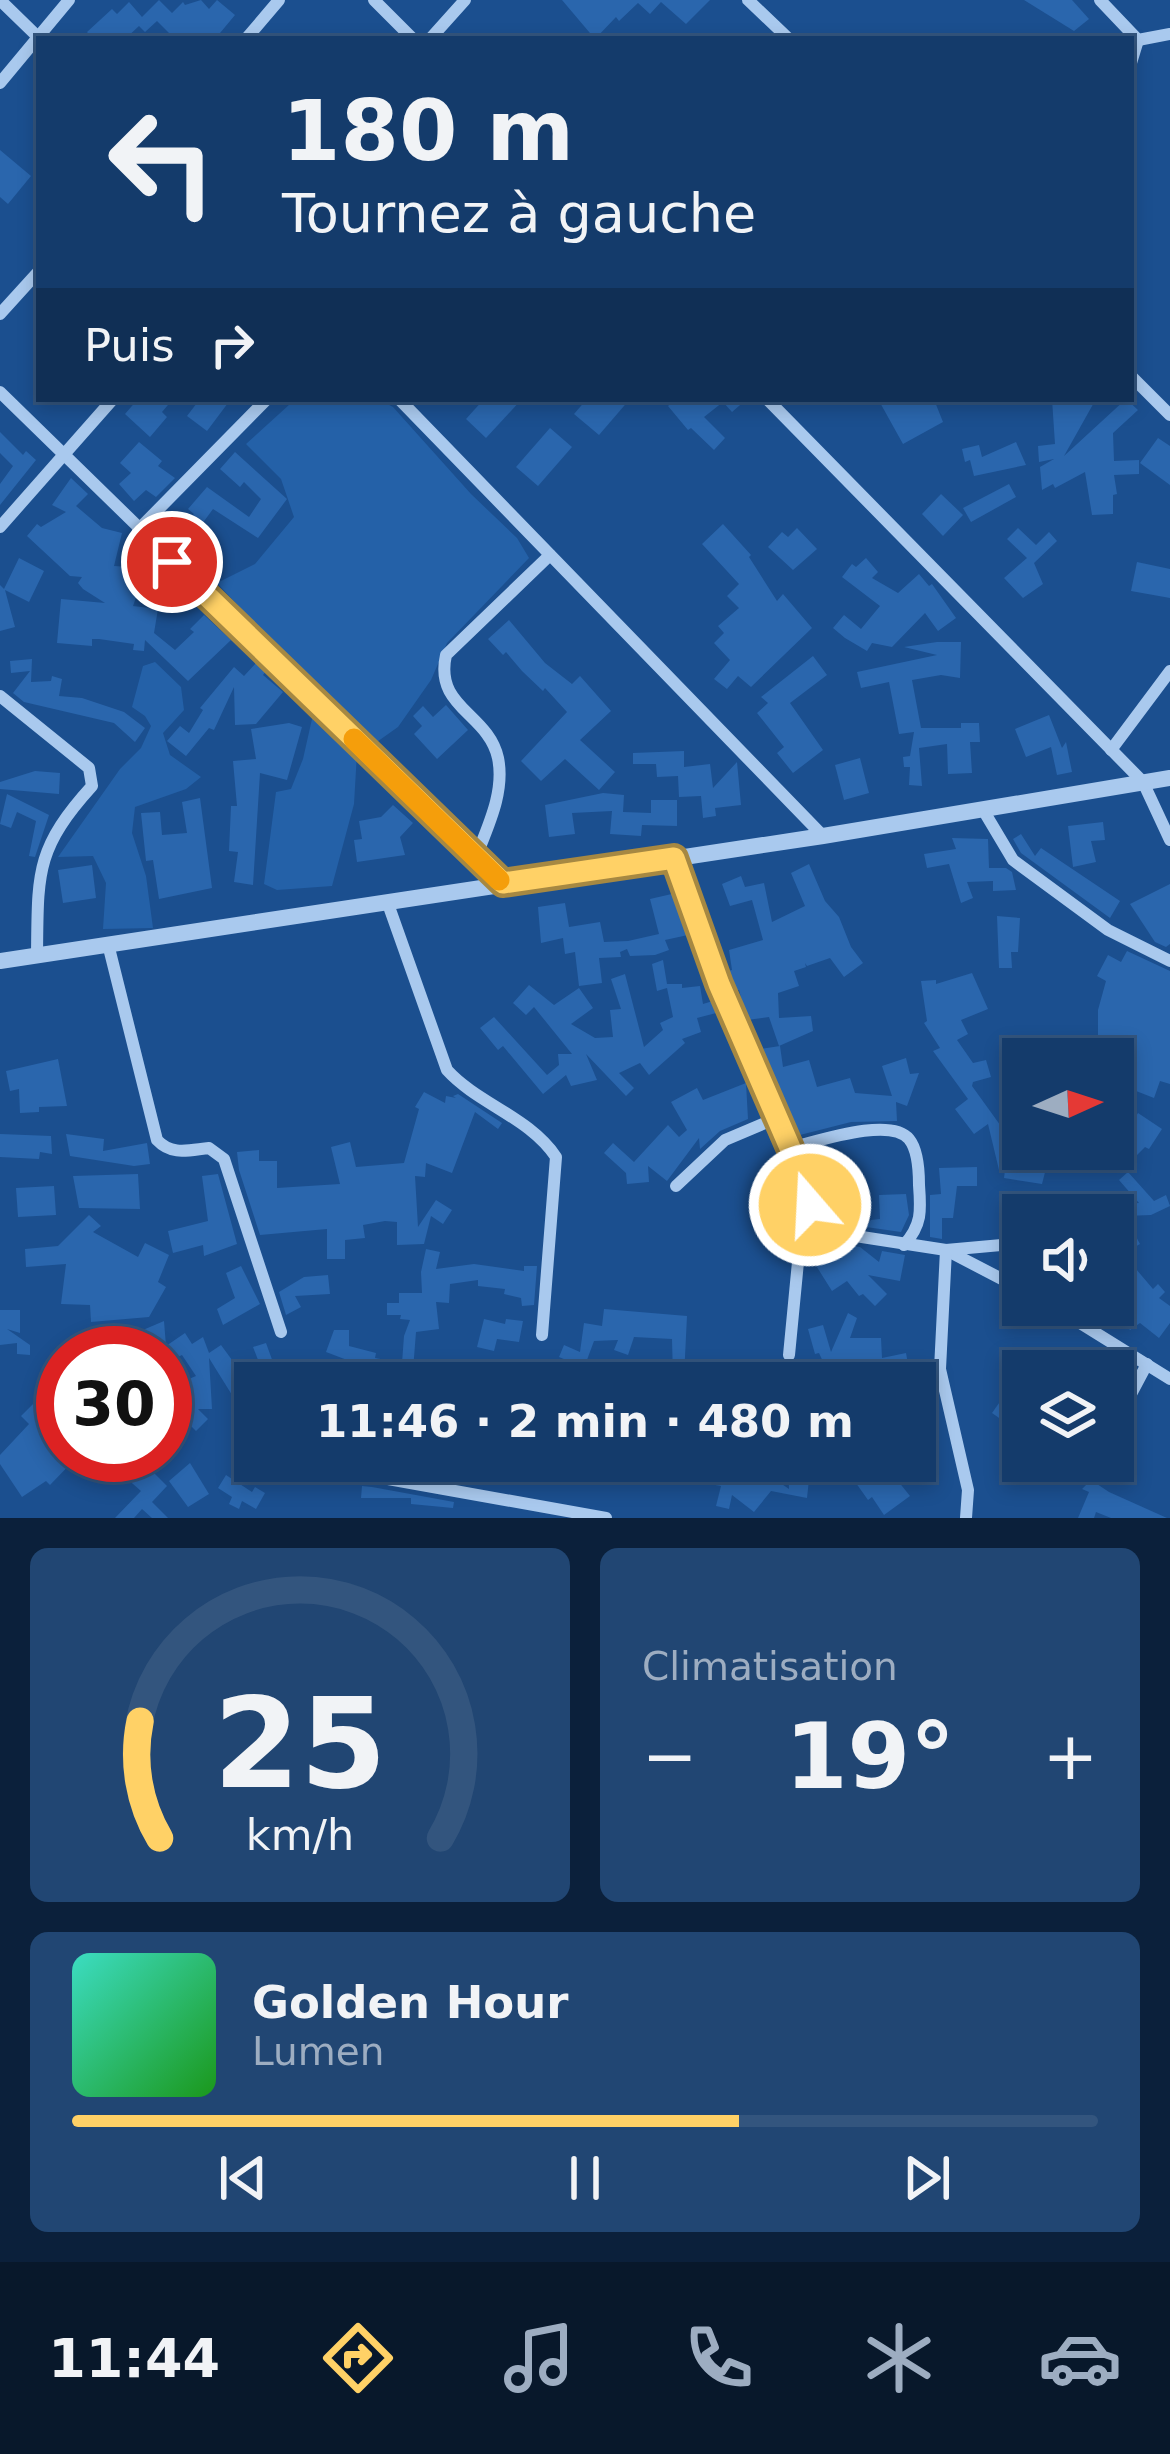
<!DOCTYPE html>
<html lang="fr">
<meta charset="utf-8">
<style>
body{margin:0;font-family:"DejaVu Sans",sans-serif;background:#214673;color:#f1f3f6;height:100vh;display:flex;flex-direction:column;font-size:45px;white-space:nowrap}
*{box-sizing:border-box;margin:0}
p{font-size:39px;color:#9dadc1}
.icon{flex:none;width:66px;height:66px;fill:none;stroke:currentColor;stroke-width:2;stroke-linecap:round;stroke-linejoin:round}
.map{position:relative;height:1518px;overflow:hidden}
.side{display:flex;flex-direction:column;gap:30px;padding:30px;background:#0b203b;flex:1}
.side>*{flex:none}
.banner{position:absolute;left:36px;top:36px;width:1098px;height:366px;border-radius:0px;box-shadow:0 6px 18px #0003,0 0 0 3px #33557e;background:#143b6b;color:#f1f3f6;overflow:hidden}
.needle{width:78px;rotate:87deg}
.tools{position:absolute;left:1002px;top:1038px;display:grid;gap:24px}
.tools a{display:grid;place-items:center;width:132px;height:132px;border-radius:0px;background:#143b6b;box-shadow:0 6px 18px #0003,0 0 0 3px #33557e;font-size:60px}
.speed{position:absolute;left:36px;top:1326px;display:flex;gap:24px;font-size:60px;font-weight:700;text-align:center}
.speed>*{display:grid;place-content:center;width:156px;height:156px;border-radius:50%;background:#143b6b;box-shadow:0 6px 18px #0003,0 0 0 3px #33557e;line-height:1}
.speed .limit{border:18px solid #d22;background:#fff;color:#111}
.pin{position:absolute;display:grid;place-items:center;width:102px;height:102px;color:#fff;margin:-51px;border:6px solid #fff;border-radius:50%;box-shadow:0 3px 12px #0007}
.me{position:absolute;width:132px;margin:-66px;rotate:341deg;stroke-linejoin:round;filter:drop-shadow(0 0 9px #0008)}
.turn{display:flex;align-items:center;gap:42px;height:252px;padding:0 48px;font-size:54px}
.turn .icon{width:156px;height:156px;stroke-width:2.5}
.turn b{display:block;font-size:84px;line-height:102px}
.then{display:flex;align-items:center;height:114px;padding:0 48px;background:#0003;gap:24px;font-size:45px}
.big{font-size:90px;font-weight:700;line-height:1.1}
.side .card{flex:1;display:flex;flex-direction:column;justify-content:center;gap:18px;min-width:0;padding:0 42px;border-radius:18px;background:#214673}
.side .dial{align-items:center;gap:0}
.dial svg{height:312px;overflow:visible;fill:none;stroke:#33557e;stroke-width:7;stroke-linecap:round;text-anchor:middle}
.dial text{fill:#f1f3f6;stroke:none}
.song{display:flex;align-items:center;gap:36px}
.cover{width:144px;height:144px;border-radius:18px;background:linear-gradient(135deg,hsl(170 70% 55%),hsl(120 70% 35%))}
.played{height:12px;border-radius:6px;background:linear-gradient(90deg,#ffd166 65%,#33557e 65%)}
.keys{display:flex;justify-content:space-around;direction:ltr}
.heat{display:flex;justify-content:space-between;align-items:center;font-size:66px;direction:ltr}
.side .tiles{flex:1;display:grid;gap:30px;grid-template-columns:1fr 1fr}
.card:last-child{grid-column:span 2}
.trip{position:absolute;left:234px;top:1362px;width:702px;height:120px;border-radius:0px;background:#143b6b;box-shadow:0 6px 18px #0003,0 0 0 3px #33557e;font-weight:700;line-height:120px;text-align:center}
.tabs{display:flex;height:192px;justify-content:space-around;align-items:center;background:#08182b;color:#9dadc1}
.tabs .icon{width:84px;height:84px}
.tabs .on{color:#ffd166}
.tabs b{font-size:54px;color:#f1f3f6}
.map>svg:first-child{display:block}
.green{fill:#2461a8}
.building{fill:#2a66ad}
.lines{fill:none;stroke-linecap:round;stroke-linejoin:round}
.minor{stroke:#a9c9ee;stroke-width:12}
.tertiary{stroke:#a9c9ee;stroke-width:16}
.route-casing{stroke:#a68842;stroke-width:30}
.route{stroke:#ffd166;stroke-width:21}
.slow{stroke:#f59e0b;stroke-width:21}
</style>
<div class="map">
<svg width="1170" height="1518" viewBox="0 0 1170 1518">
<rect width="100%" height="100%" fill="#1b4f8f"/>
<!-- green -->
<g class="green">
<path d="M303,399H378L393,407L471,494L517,538L529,558L447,643L431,680L398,727L374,744L312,684L217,583L255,564L294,517L281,479L246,444L290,404Z"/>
<path d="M155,662L181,687L184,710L163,733L170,755L201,777L186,789L135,807L132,833L146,876L153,928L103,929L106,883L93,856L58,857L120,769L141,748L151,726L145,716L132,707L143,666Z"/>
<path d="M312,719L324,720L357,753L354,804L332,886L277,890L264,884L276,792L291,789L303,759Z"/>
</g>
<!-- building -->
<g class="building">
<path d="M159,0L172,13L183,2L185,5L201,0L209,9L217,0L235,15L215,39H175L157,21L145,32L139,26L125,39H93L87,32L112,9L117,14L129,2L142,17Z"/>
<path d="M562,0H710L686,24L661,2L650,14L638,3L619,21L616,17L595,39Z"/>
<path d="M1024,0H1072L1089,19L1074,31Z"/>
<path d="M0,150L31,176L8,204L0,197Z"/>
<path d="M138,399H173L162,412L167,417L150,437L125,414Z"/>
<path d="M200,399H231L207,431L187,416Z"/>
<path d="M484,399H522L486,438L466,419Z"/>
<path d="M587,399H630L599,435L574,414Z"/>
<path d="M676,399H747L732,412L723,402L704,417L725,438L714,450L691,428L688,430L668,406Z"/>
<path d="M878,399H924L927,405L935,402L943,422L903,444Z"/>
<path d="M1052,399H1096L1064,456L1126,399L1138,410L1113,433L1114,461L1139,460V474L1114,475L1117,494L1113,495V514L1092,515L1085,472L1055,488L1053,484L1042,490L1040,467L1054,459L1039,462L1038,446L1055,444Z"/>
<path d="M550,428L572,447L538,486L516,467Z"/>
<path d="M0,432L23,455L26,451L36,460L0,505V484L13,466L0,453Z"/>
<path d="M1158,438L1170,446V485L1140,463Z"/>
<path d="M139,442L162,461L158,466L175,478L156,497L146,490L134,501L119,484L131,473L120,463Z"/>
<path d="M1016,442L1026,465L974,476L970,460L965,462L962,449L979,445L982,457Z"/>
<path d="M235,452L287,499L258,538L213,509L199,528L189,521L194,514L188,509L207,487L249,517L261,499L244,482L240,487L220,469Z"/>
<path d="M71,478L88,494L76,506L102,528L122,533L114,566L130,567L128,585L139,589L133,606L158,609L154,633L175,650L194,632L190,629L204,615L231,640L188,681L145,640L144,651L133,650L134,644L99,639H92V646L57,643L61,599L105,603L83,589L78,583L82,577L70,576L27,536L37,524L41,527L66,512L52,505Z"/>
<path d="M1009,484L1016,497L971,522L963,508Z"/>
<path d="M941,494L963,515L943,536L922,514Z"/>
<path d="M723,524L751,555L749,557L777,601L783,594L812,628L751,687L738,676L727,689L714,679L730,660L714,643L724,633L718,626L739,608L727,596L739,584L702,544Z"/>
<path d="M797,528L817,549L793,570L768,547L782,532L788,537Z"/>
<path d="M1018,528L1036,545L1049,532L1057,541L1034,563L1043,584L1023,598L1004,578L1027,558L1007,539Z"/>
<path d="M19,558L44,571L29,602L5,590L15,627L0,631V585L4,589Z"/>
<path d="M866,558L878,572L872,578L898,593L919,574L929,586L932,584L956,618L938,631L925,613L892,647L872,643L867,651L845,638L833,628L844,615L861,629L880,606L842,577L852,564L856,567Z"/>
<path d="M1137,562L1170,569V598L1131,591Z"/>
<path d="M509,620L545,663L572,684L580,676L611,711L580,740L615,772L599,790L565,759L541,781L521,761L567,712L545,688L543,691L522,671L506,652L503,655L488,639Z"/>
<path d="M937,642H961L960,678L941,675L912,680L921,728H961V723H979L980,742H970L972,773L948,774L947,744L919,748L922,786L909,785L910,767H904L903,757L910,756L914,732L899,734L889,682L861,688L857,672L937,655L904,647Z"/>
<path d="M813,656L827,675L790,703L823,750L793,773L777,753L784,747L757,713L768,703L761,697Z"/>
<path d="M32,659L31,682L51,681L52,676L62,679L59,696L82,698L124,712L145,728L135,742L114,723L24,702L13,693L30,671L11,673L10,661Z"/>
<path d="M257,662L266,671L263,675L283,692L256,724L235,725L234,687L214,730L209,728L186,756L167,741L180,726L189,733L203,710L200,708L234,667L244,676Z"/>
<path d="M446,705L468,730L437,759L414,734L422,726L413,716L423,706L433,717Z"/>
<path d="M1049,715L1062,748L1066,742L1072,772L1057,775L1051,747L1026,757L1015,729Z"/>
<path d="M289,723L302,727L287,780L260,773L253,885L234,882L238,852L229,851L231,806H237L233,761L256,759L251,729Z"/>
<path d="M684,751V767L710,764L713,788L737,762L741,805L715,808L716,816L703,818L701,796L679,797L678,776L657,777L656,764H633V753Z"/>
<path d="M860,758L869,793L844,800L835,765Z"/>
<path d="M35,771L60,773L59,794L0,789V782Z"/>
<path d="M603,793L624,795L623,812L651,813V800H677V826L642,825L641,836L610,834L612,811L572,813L575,834L549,837L545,805Z"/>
<path d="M7,794L49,815L35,857L29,856L36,821L17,812L11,828L0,824Z"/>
<path d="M200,798L212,888L159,899L153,860L146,861L141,813L160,812L162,835L187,833L182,802Z"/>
<path d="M393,805L413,823L400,837L405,855L357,862L354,840L362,839L359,821L381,817Z"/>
<path d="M1103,822L1105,840L1091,841L1096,862L1073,867L1068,826Z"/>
<path d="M1021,834L1035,856L1041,848L1120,901L1110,918L1021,853L1013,839Z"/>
<path d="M952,838L988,839L989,868H1006L1012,872L1016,890L993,891V881L967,882L973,898L961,903L949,864L927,868L924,854L956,849Z"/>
<path d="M809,864L825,901L839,917L851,947L863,963L844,977L830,958L807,966L805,963L806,967L794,971L799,986L778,993L779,1018L811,1016L813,1031L779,1046L769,1017L747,1020L739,990L734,991L726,971L732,970L729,950L763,940L752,900L730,906L722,884L741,876L745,887L764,883L772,922L805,906L791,873Z"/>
<path d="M92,865L96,898L63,903L58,870Z"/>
<path d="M1170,884V944L1166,947L1155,942L1130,904Z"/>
<path d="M676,893L688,935L665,940L669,950L655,955L630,956L627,949L620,952L621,957L599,958L602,983L579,986L575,952L565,954L563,938L541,943L538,907L565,903L569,927L600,922L604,942L628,941L659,934L650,899Z"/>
<path d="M997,916L1020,918L1018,952H1011L1012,968H999Z"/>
<path d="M1127,951L1170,971V1084L1160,1081L1154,1098L1113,1082L1119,1059H1051L1053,1053L1032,1054L1031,1039L1052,1038L1090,1051L1098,1037V1010L1106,981L1097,976L1108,955L1121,962Z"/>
<path d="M663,960L667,984H682V988L700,986L703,1004L716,1000L720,1012L697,1018L701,1032L682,1039L685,1043L649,1075L640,1063L619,1073L634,1088L626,1096L586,1054L597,1080L571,1086L566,1075L543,1094L503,1046L498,1050L480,1028L494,1017L547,1075L559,1065L558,1054H572L534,1007L526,1015L513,1003L529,985L554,1005L579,988L593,1008L571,1024L595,1038L613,1037L610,1010L621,1009L611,979L625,974L644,1047L663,1030L660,1023L673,1017L667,988L657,991L652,964Z"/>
<path d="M972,973L988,1009L961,1020L968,1034L957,1040L973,1063L986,1060L991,1077L973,1082L972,1086L1016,1147L1012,1121L1023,1117V1149H1051L1042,1184L1004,1178L1005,1170H999L988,1124L974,1134L955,1109L968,1099L933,1051L940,1048L924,1023L927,1021L921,981L936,980V984Z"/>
<path d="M780,1046L783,1067L809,1060L817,1087L850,1078L855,1093L892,1096L882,1066L906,1058L910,1074L919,1073L907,1106L896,1102L897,1121L851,1122L796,1136L762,1055L761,1049Z"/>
<path d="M58,1059L67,1106L39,1107V1112L20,1113L19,1089L10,1091L6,1071Z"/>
<path d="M746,1083L748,1119L720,1131L700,1149L699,1138L667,1181L648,1166L649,1182L627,1184L626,1173L604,1153L613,1143L634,1162L668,1125L679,1137L687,1130L671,1102L697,1088L703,1100Z"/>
<path d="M424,1092L445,1103L446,1096L456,1098L453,1096L458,1094L502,1123L498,1129L475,1112L452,1173L426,1163L425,1177L415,1176L418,1227L436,1200L452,1210L443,1224L431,1216L424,1244L397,1245V1222L385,1221L363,1225L365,1238L345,1240V1259H327V1229L260,1235L239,1170L237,1152L259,1150V1161H277V1188L340,1184L331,1147L350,1142L356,1167L404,1163L419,1109L415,1107Z"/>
<path d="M1138,1113L1162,1129L1149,1149L1145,1147L1134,1158L1093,1166L1129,1136L1125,1134Z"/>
<path d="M0,1134L51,1136L52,1154L40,1152L39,1159L0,1157Z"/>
<path d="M66,1134L104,1139L103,1151L147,1143L150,1164L134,1166L70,1156Z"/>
<path d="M977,1167V1186H957L953,1218H942V1239L930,1237V1195L941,1194L939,1168Z"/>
<path d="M1128,1172L1154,1201L1166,1195L1170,1206L1151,1215L1125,1216L1140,1244L1126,1252L1109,1204L1116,1201L1121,1210V1204L1139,1203L1119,1180Z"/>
<path d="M138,1174L140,1209L79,1208L73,1176Z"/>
<path d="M218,1174L237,1244L204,1256L203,1245L173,1253L168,1231L208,1221L202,1176Z"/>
<path d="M54,1186L56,1215L18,1217L16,1188Z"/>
<path d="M906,1194L909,1215L901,1232L866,1227L871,1220L880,1219L879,1195Z"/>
<path d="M89,1215L101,1226L93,1232L138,1257L145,1243L169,1255L158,1282L166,1287L149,1317L91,1322L90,1305L61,1304L66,1264L26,1267L25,1249L58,1246Z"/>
<path d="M852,1246L860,1247L879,1262L882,1251L905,1255L900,1281L868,1275L887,1294L875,1306L863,1294L859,1296L847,1281L832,1291L815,1264L835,1250L846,1254Z"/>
<path d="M426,1249L440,1252L436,1269L474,1264L524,1271V1266H537L534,1305L522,1306L521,1298L504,1294L505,1289L478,1286V1280L450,1284L449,1303L436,1302L439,1329L416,1332L412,1383H382L384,1375L354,1367L355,1363L326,1352L334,1330H349V1346L376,1353L375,1358L402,1363L404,1336L410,1320L400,1319L401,1315H387V1303H399V1293H422L421,1272Z"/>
<path d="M1119,1249L1153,1289L1158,1284L1165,1292L1159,1298L1170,1306V1323L1159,1338L1140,1323L1130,1330L1118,1313L1131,1303L1127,1297L1133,1291L1118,1274L1113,1278V1254Z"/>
<path d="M241,1266L260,1304L223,1325L217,1309L235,1298L226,1273Z"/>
<path d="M328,1275L330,1294L295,1296L301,1307L286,1315L279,1292L304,1277Z"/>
<path d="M604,1309L687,1316L684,1377L673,1378L672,1339L634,1337L628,1355L614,1350L618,1340L594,1341L581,1376L577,1375L578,1365L559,1357L564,1345L580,1352L584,1323L602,1326Z"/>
<path d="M0,1310H20V1333L7,1329L30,1345V1355L17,1354V1343L0,1345Z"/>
<path d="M848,1313L857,1318L850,1338H881L882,1358L906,1353L908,1364L930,1362L931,1376L897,1379L898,1383H833L819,1353L815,1354L808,1329L823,1325L831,1352Z"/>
<path d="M484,1319L505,1324L506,1319L523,1321L519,1342L497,1339L494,1351L477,1347Z"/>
<path d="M164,1321L166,1346L185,1333L192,1344L203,1337L209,1353L221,1345L243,1375L260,1365L253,1347L266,1343L274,1365L291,1360L295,1383H252L232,1395L209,1358L212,1409H198L208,1419L196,1431L165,1400V1389L196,1376L182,1355L165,1363V1353H89Z"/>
<path d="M1016,1379L1023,1384V1406L1009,1425L992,1413Z"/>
<path d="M35,1402L63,1434V1455H79L50,1485L46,1481L22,1497L0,1464V1455L29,1424L21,1416Z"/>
<path d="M114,1455H161L148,1467L167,1486L152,1502L168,1518H152L142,1509L134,1518H115L141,1491L108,1462Z"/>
<path d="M788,1461H811L807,1498L771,1491L754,1512L732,1495L729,1509L716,1506L721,1486L698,1482L701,1467L723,1470V1467L766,1466V1473L789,1489Z"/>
<path d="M851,1461H865L867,1471L882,1461L910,1496L884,1515L872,1497L868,1500L851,1476L846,1479L839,1468Z"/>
<path d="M190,1463L209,1494L188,1507L169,1481Z"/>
<path d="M226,1475L252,1492L255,1487L265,1493L256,1509L242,1501L239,1509L229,1504L232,1497L218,1488Z"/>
<path d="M1091,1480L1109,1492L1167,1518H1111L1096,1512L1094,1518H1078L1089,1492L1082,1489Z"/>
<path d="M362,1486L372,1487L454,1502L453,1508L411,1504V1498H361Z"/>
</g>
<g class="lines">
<!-- minor -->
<g class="minor">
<path d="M0,0L39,38"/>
<path d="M374,0L413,39"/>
<path d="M748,0L789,39"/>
<path d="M1100,0L1138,40L1170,34"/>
<path d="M246,39L279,0"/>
<path d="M430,39L465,0"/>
<path d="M1131,63L1138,40L1132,41"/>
<path d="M0,83L69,0"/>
<path d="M0,314L39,271"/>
<path d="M1131,376L1170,415"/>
<path d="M0,392L503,883"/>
<path d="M399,399L823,836"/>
<path d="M767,399L1143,782L1170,840"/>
<path d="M0,527L113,399"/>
<path d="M138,530L267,399"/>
<path d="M0,696L89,768L92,786C35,849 38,873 37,955"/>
<path d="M1111,750L1170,671"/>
<path d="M982,808L1013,860L1108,930L1170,961"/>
<path d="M476,857C488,826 505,792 498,758C488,713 434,708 446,655L550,555"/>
<path d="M674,858L720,984L804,1180L810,1205L798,1262L789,1355"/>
<path d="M387,901L447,1070C478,1104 529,1117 556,1157L542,1335"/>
<path d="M108,944L157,1140C172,1156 189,1150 209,1148L224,1159L281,1332"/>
<path d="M790,1148C816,1142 890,1116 909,1139C918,1150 919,1171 919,1185C921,1211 922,1225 904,1245"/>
<path d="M676,1186L725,1140L777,1118"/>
<path d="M806,1234L849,1235L946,1250L1023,1290"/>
<path d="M1051,1305L1170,1379"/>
<path d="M1113,1428L1147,1364"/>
<path d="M1086,1471L1096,1461"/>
<path d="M349,1472L606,1518"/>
<path d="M966,1518L968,1490L940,1369L946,1250L1023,1243"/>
</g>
<!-- tertiary -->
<path class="tertiary" d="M0,961L823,836L1170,778"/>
</g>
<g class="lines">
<defs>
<path id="route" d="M172,562L503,883L674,858L719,984L804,1180L810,1205"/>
</defs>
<!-- route casing -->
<use href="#route" class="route-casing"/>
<!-- route -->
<use href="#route" class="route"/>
<!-- slow -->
<path class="slow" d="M354,739L499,880"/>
</g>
</svg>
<div class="tools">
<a><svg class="needle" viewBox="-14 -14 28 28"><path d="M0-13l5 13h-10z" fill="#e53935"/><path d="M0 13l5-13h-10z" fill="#9dadc1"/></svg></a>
<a><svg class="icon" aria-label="sound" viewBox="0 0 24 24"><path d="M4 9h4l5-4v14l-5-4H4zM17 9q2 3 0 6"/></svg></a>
<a><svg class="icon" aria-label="layers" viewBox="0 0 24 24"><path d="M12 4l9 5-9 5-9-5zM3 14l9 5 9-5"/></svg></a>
</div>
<div class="speed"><div class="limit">30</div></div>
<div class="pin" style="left:172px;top:562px;background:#d93025"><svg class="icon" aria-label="arrive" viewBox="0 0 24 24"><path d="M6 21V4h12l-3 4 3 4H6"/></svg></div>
<svg class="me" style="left:810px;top:1205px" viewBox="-20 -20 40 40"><circle r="17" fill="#ffd166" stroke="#fff" stroke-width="3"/><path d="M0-11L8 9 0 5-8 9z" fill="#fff"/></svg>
<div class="trip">11:46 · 2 min · 480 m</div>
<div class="banner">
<div class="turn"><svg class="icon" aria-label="left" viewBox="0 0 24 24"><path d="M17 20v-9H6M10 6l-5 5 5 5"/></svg><div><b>180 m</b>Tournez à gauche</div></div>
<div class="then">Puis<svg class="icon" aria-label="right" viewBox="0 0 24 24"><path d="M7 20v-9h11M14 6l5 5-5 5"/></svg></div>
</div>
</div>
<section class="side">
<div class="tiles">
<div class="card dial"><svg viewBox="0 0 100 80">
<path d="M14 69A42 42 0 1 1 86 69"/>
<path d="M14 69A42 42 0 0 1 9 39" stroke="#ffd166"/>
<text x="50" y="56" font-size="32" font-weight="700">25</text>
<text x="50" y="72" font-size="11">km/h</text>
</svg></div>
<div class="card"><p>Climatisation</p>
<div class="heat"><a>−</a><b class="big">19°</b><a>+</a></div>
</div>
<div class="card">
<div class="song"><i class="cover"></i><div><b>Golden Hour</b><p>Lumen</p></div></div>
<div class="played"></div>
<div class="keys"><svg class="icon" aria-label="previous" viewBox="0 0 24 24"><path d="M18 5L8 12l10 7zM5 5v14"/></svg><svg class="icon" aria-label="pause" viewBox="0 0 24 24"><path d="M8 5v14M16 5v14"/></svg><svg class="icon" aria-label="next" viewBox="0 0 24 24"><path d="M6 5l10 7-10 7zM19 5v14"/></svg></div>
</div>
</div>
</section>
<nav class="tabs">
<b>11:44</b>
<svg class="icon on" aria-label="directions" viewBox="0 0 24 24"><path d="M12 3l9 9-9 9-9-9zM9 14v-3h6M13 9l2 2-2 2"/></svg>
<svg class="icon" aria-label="music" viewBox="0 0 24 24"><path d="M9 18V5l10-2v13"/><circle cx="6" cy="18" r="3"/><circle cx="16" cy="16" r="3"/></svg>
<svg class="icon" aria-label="phone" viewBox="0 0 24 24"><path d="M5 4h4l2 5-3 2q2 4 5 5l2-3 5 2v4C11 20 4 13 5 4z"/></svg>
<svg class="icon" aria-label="climate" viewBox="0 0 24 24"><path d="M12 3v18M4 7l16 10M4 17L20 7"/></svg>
<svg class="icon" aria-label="car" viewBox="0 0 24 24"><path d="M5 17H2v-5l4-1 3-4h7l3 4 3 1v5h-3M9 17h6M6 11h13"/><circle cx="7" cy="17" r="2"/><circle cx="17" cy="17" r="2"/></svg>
</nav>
